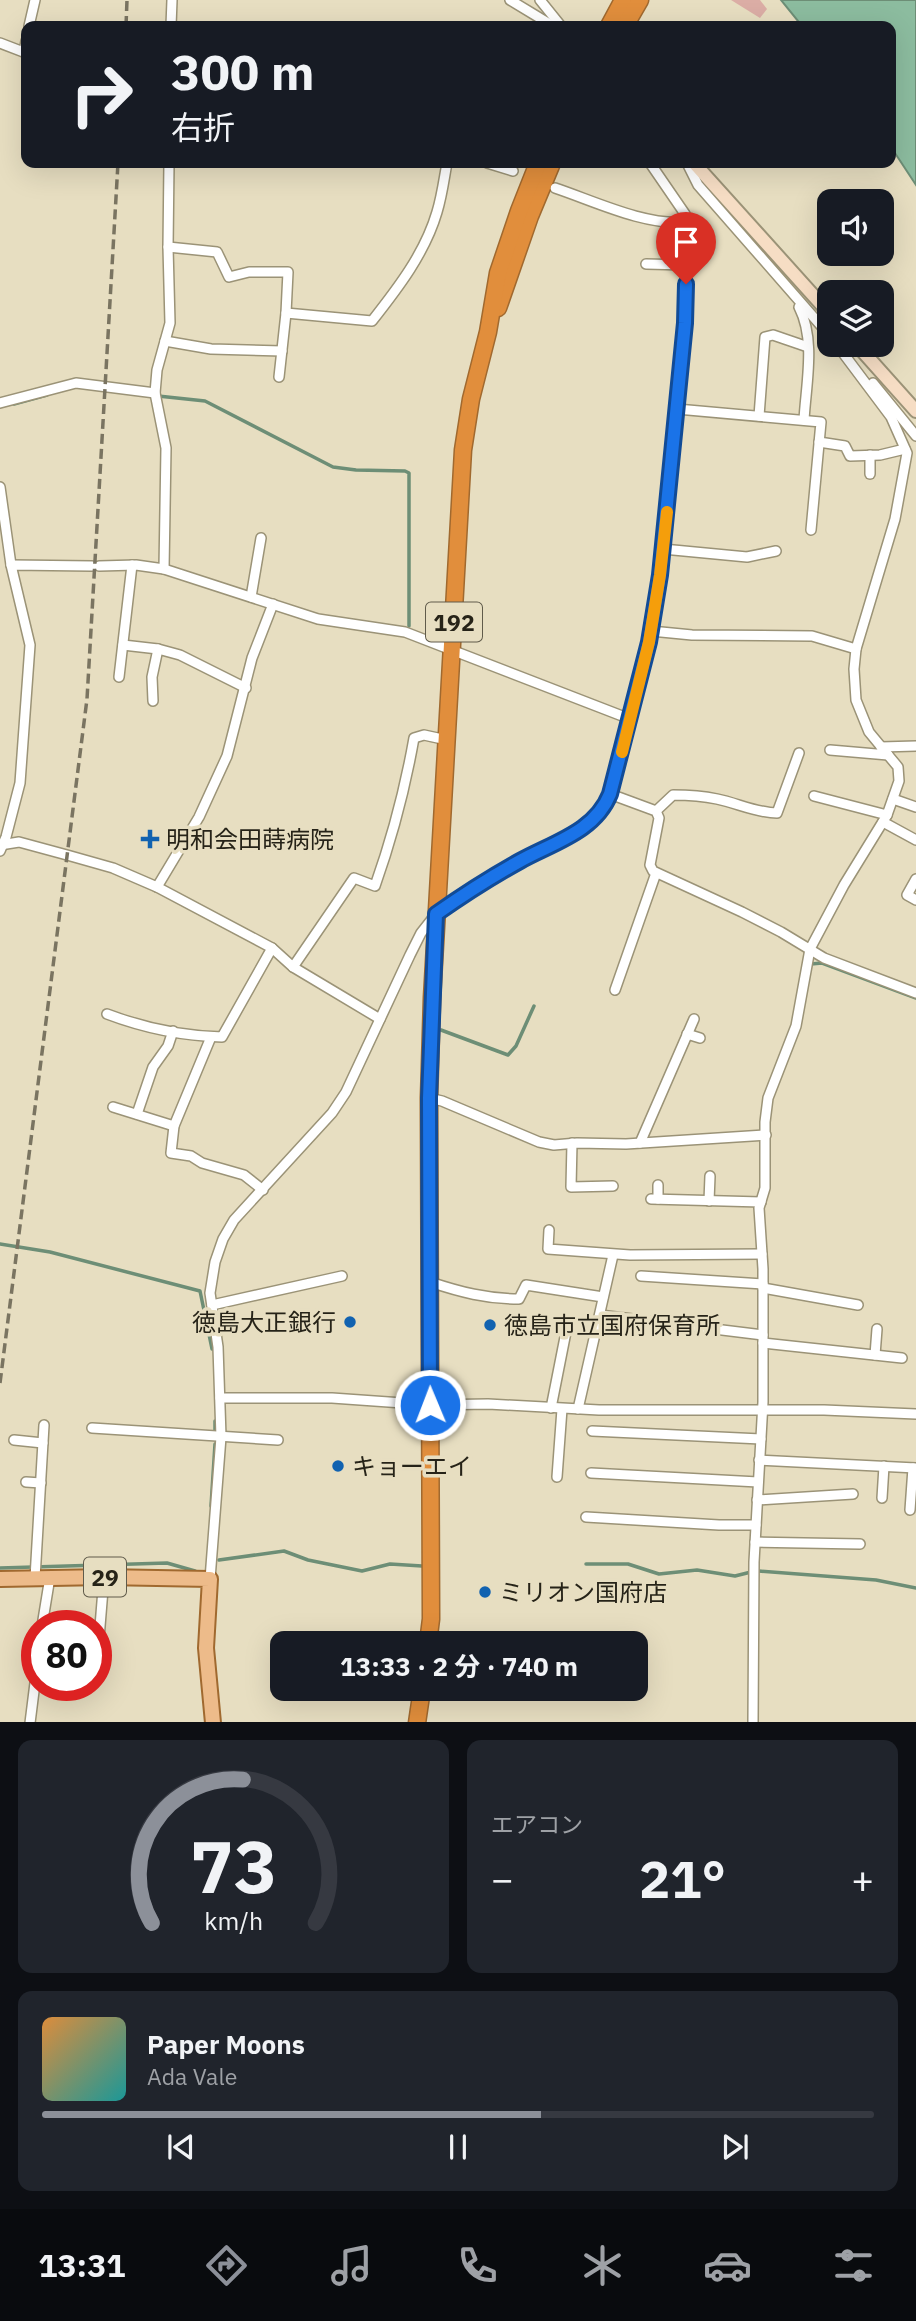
<!DOCTYPE html>
<html lang="ja">
<meta charset="utf-8">
<style>
body{margin:0;font-family:"IBM Plex Sans","Noto Sans JP",sans-serif;background:#20242c;color:#f1f3f6;height:100vh;display:flex;flex-direction:column;font-size:26px;white-space:nowrap}
*{box-sizing:border-box;margin:0}
p{font-size:23px;color:#9ea1a6}
.icon{flex:none;width:38px;height:38px;fill:none;stroke:currentColor;stroke-width:2;stroke-linecap:round;stroke-linejoin:round}
.map{position:relative;height:1722px;overflow:hidden}
.side{display:flex;flex-direction:column;gap:18px;padding:18px;background:#0d0f14;flex:1}
.side>*{flex:none}
.banner{position:absolute;left:21px;top:21px;width:875px;height:147px;border-radius:14px;box-shadow:0 7px 28px #0002;background:#171b24;color:#f1f3f6;overflow:hidden}
.controls{position:absolute;left:817px;top:189px;display:grid;gap:14px}
.controls a{display:grid;place-items:center;width:77px;height:77px;border-radius:14px;background:#171b24;box-shadow:0 7px 28px #0002;font-size:35px}
.speed{position:absolute;left:21px;top:1610px;display:flex;gap:14px;font-size:35px;font-weight:700;text-align:center}
.speed>*{display:grid;place-content:center;width:91px;height:91px;border-radius:50%;background:#171b24;box-shadow:0 7px 28px #0002;line-height:1}
.speed .limit{border:10px solid #d22;background:#fff;color:#111}
.pin{position:absolute;display:grid;place-items:center;width:60px;height:60px;color:#fff;margin:-72px -30px;border-radius:50% 50% 50% 0;rotate:-45deg;box-shadow:0 0 7px #0007}
.pin .icon{rotate:45deg}
.me{position:absolute;width:77px;margin:-38px;rotate:359deg;stroke-linejoin:round;filter:drop-shadow(0 0 5px #0008)}
.turn{display:flex;align-items:center;gap:24px;height:147px;padding:0 35px;font-size:32px}
.turn .icon{width:91px;height:91px;stroke-width:2.5}
.turn b{display:block;font-size:49px;line-height:60px}
.big{font-size:52px;font-weight:700;line-height:1.1}
.side .widget{flex:1;display:flex;flex-direction:column;justify-content:center;gap:10px;min-width:0;padding:0 24px;border-radius:14px;background:#20242c}
.side .dial{align-items:center;gap:0}
.dial svg{height:182px;overflow:visible;fill:none;stroke:#363941;stroke-width:7;stroke-linecap:round;text-anchor:middle}
.dial text{fill:#f1f3f6;stroke:none}
.song{display:flex;align-items:center;gap:21px}
.cover{width:84px;height:84px;border-radius:10px;background:linear-gradient(135deg,hsl(30 70% 55%),hsl(180 70% 35%))}
.played{height:7px;border-radius:4px;background:linear-gradient(90deg,#8c9099 60%,#363941 60%)}
.keys{display:flex;justify-content:space-around;direction:ltr}
.heat{display:flex;justify-content:space-between;align-items:center;font-size:38px;direction:ltr}
.side .tiles{flex:1;display:grid;gap:18px;grid-template-columns:1fr 1fr}
.widget:last-child{grid-column:span 2}
.trip{position:absolute;left:270px;top:1631px;width:378px;height:70px;border-radius:14px;background:#171b24;box-shadow:0 7px 28px #0002;font-weight:700;line-height:70px;text-align:center}
.dock{display:flex;height:112px;justify-content:space-around;align-items:center;background:#090b0e;color:#9ea1a6}
.dock .icon{width:49px;height:49px}
.dock .on{color:#8c9099}
.dock b{font-size:32px;color:#f1f3f6}
.map>svg:first-child{display:block}
.green{fill:#dbada5}
.water{fill:#8cbc9f;stroke:#6d8e76;stroke-width:2}
.lines{fill:none;stroke-linecap:round;stroke-linejoin:round}
.stream{stroke:#6d8e76;stroke-width:3.5}
.street-casing{stroke:#9b9377;stroke-width:12}
.secondary-casing{stroke:#9b9377;stroke-width:16}
.primary-casing{stroke:#a0692f;stroke-width:18}
.highway-casing{stroke:#a0692f;stroke-width:19}
.street{stroke:#fff;stroke-width:9}
.secondary{stroke:#f6ddc4;stroke-width:12}
.primary{stroke:#edbb8a;stroke-width:14}
.highway{stroke:#e18e3c;stroke-width:16}
.rail{stroke:#7a7461;stroke-width:3.5;stroke-dasharray:10 5;stroke-linecap:butt}
.route-casing{stroke:#114b97;stroke-width:18}
.route{stroke:#1a73e8;stroke-width:12}
.slow{stroke:#f59e0b;stroke-width:12}
.poi-dot{fill:#1162b0;stroke:#e7dec1;stroke-width:2.5}
.labels{text-anchor:middle;dominant-baseline:central;stroke-width:7;stroke-linejoin:round;paint-order:stroke}
.shield{fill:#e7dec1;stroke:#605b4b;stroke-width:2}
.shield-label{font-size:23px;font-weight:bold;fill:#262318}
.poi-label{font-size:24px;fill:#262318;stroke:#e7dec1;text-anchor:start}
</style>
<div class="map">
<svg width="916" height="1723" viewBox="0 0 916 1723">
<rect width="100%" height="100%" fill="#e7dec1"/>
<!-- green -->
<path class="green" d="M731,0H760L767,9L760,18Z"/>
<!-- water -->
<path class="water" d="M781,0H916V185L891,147V26H802Z"/>
<g class="lines">
<!-- stream -->
<g class="stream">
<path d="M158,396L205,401L333,467L356,470L405,471L409,473V626"/>
<path d="M14,404L47,395"/>
<path d="M617,794L625,758"/>
<path d="M811,964L822,963L916,998"/>
<path d="M441,1030L508,1055L516,1046L534,1006"/>
<path d="M0,1244L50,1252L200,1291L212,1349"/>
<path d="M215,1430V1421"/>
<path d="M211,1506L215,1444"/>
<path d="M219,1560L284,1551L308,1560L362,1571L390,1564L422,1566"/>
<path d="M586,1564H628L659,1574L697,1570L735,1576L751,1572"/>
<path d="M0,1568L167,1563L195,1571"/>
<path d="M759,1571L876,1580L916,1588"/>
</g>
<defs>
<g id="street">
<path d="M510,0L553,26"/>
<path d="M540,0L561,26"/>
<path d="M29,26L35,0"/>
<path d="M171,26L172,0"/>
<path d="M0,43L26,53"/>
<path d="M24,52L26,41"/>
<path d="M487,163L513,171"/>
<path d="M687,163L698,185L830,336"/>
<path d="M555,188C594,201 645,226 686,222"/>
<path d="M168,247L217,252L229,277L249,272H288L286,313L279,377"/>
<path d="M646,264L686,265"/>
<path d="M799,307C816,340 806,384 804,420"/>
<path d="M286,313L372,321C398,288 425,253 437,212C442,196 444,179 447,163"/>
<path d="M165,341L211,349L282,351"/>
<path d="M873,383L916,436"/>
<path d="M0,403L76,383L155,393"/>
<path d="M677,409L821,422L811,530"/>
<path d="M759,416L765,337L773,335L808,347"/>
<path d="M819,442L845,446L850,456L880,455L905,449"/>
<path d="M870,474V455"/>
<path d="M0,487L11,565"/>
<path d="M663,549L747,557L776,551"/>
<path d="M99,566L136,565L164,569L318,619L405,632L630,719"/>
<path d="M164,569L166,448L155,393L157,370L170,323L168,247L169,163"/>
<path d="M251,597L261,538"/>
<path d="M651,631L692,635L812,636L856,649"/>
<path d="M123,645L158,649L152,677L153,701"/>
<path d="M158,649L180,655L246,688"/>
<path d="M119,677L132,565"/>
<path d="M881,747L916,746"/>
<path d="M830,750L888,755"/>
<path d="M610,794L656,811L659,818L650,865L653,871L742,912L781,932L824,958L916,993"/>
<path d="M814,796L887,815"/>
<path d="M893,799L916,807"/>
<path d="M656,811L673,795C688,795 703,796 717,799C737,803 757,813 777,813L799,753"/>
<path d="M883,822L916,840"/>
<path d="M0,845L19,842L67,855L113,868L157,887L272,948L293,967L380,1019"/>
<path d="M0,851L6,837L20,783L30,645L11,565L92,566"/>
<path d="M916,879L907,895L916,900"/>
<path d="M157,887L199,817L227,756L252,658L273,604"/>
<path d="M293,967L354,878L375,886C392,838 405,789 414,738L424,735L447,740"/>
<path d="M615,990L656,873"/>
<path d="M107,1014C144,1028 183,1036 222,1037L272,948"/>
<path d="M687,1034L700,1038"/>
<path d="M211,1037L174,1126L171,1153L191,1156L202,1163L244,1175L263,1190"/>
<path d="M429,1098L442,1101L539,1142L554,1145L577,1143L626,1144L766,1135"/>
<path d="M113,1107L174,1126"/>
<path d="M137,1114L153,1067L168,1046L173,1031"/>
<path d="M572,1143L571,1187L613,1186"/>
<path d="M640,1143L694,1019"/>
<path d="M651,1199L761,1202"/>
<path d="M658,1199V1185"/>
<path d="M709,1201L710,1176"/>
<path d="M549,1230L548,1249L630,1255L762,1254"/>
<path d="M641,1276L763,1284"/>
<path d="M430,1282C460,1292 487,1299 519,1299L526,1285L603,1297"/>
<path d="M763,1288L858,1305"/>
<path d="M212,1305L342,1276"/>
<path d="M600,1315L763,1335"/>
<path d="M763,1343L902,1358"/>
<path d="M875,1355L877,1329"/>
<path d="M220,1398H332L431,1405L488,1404L599,1410H824L916,1414"/>
<path d="M551,1408L566,1332"/>
<path d="M578,1409L613,1255"/>
<path d="M92,1428L278,1440"/>
<path d="M592,1431L761,1439"/>
<path d="M14,1440L43,1443"/>
<path d="M759,1460L916,1468"/>
<path d="M591,1473L758,1482"/>
<path d="M557,1477L562,1409"/>
<path d="M26,1482L41,1483"/>
<path d="M882,1498L884,1466"/>
<path d="M757,1500L853,1494"/>
<path d="M910,1510L913,1468"/>
<path d="M586,1517L719,1525H756"/>
<path d="M755,1542L860,1544"/>
<path d="M35,1578L44,1425"/>
<path d="M210,1579L221,1437L218,1347L210,1293L215,1262L223,1239L234,1220L332,1113L346,1092L410,955L421,933L436,914L520,861L566,838L591,821L605,806L615,782L649,642L660,575L685,323L687,238L685,214L650,163"/>
<path d="M42,1626L50,1577"/>
<path d="M98,1651L104,1577"/>
<path d="M30,1723L37,1667"/>
<path d="M753,1723L754,1562L763,1402V1269L759,1208L765,1188V1122L768,1098L796,1026L810,949L844,885L887,815L899,781L898,767L869,732L856,700L854,669L856,649L895,519L907,453L891,417L837,345"/>
</g>
<g id="secondary">
<path d="M694,163L830,314"/>
<path d="M857,345L916,411"/>
</g>
<path id="primary" d="M0,1579L104,1577L210,1579L206,1648L213,1723"/>
<g id="highway">
<path d="M609,26L623,0"/>
<path d="M625,26L640,0"/>
<path d="M498,308L530,216L552,163"/>
<path d="M428,1643L431,1619L429,1098L432,998L463,450L471,399L488,332L498,273L519,211L538,163"/>
<path d="M417,1723L422,1689"/>
</g>
</defs>
<!-- street casing -->
<use href="#street" class="street-casing"/>
<!-- secondary casing -->
<use href="#secondary" class="secondary-casing"/>
<!-- primary casing -->
<use href="#primary" class="primary-casing"/>
<!-- highway casing -->
<use href="#highway" class="highway-casing"/>
<!-- street -->
<use href="#street" class="street"/>
<!-- secondary -->
<use href="#secondary" class="secondary"/>
<!-- primary -->
<use href="#primary" class="primary"/>
<!-- highway -->
<use href="#highway" class="highway"/>
<!-- rail -->
<g class="rail">
<path d="M126,26L127,0"/>
<path d="M0,1383L87,699L118,163"/>
</g>
</g>
<g class="lines">
<defs>
<path id="route" d="M430,1405L429,1098L436,914C463,895 491,877 520,861C552,843 595,832 610,794L649,642L660,575L685,323L686,284"/>
</defs>
<!-- route casing -->
<use href="#route" class="route-casing"/>
<!-- route -->
<use href="#route" class="route"/>
<!-- slow -->
<path class="slow" d="M622,752L649,642L660,575L667,512"/>
</g>
<!-- markers -->
<g class="poi-dot">
<path d="M146.5 828.5h7v7h7v7h-7v7h-7v-7h-7v-7h7z"/>
<circle cx="350" cy="1322" r="7"/>
<circle cx="490" cy="1325" r="7"/>
<circle cx="338" cy="1466" r="7"/>
<circle cx="485" cy="1592" r="7"/>
</g>
<g class="labels">
<!-- shield labels -->
<g class="shield">
<rect x="426" y="602.5" width="56" height="39" rx="5"/>
<rect x="84" y="1557.5" width="42" height="39" rx="5"/>
</g>
<g class="shield-label">
<text x="454" y="622">192</text>
<text x="105" y="1577">29</text>
</g>
<!-- poi labels -->
<g class="poi-label">
<text x="166" y="839">明和会田蒔病院</text>
<text x="336" y="1322" text-anchor="end">徳島大正銀行</text>
<text x="504" y="1325">徳島市立国府保育所</text>
<text x="352" y="1466">キョーエイ</text>
<text x="499" y="1592">ミリオン国府店</text>
</g>
</g>
</svg>
<div class="controls">
<a><svg class="icon" aria-label="sound" viewBox="0 0 24 24"><path d="M4 9h4l5-4v14l-5-4H4zM17 9q2 3 0 6"/></svg></a>
<a><svg class="icon" aria-label="layers" viewBox="0 0 24 24"><path d="M12 4l9 5-9 5-9-5zM3 14l9 5 9-5"/></svg></a>
</div>
<div class="speed"><div class="limit">80</div></div>
<div class="pin" style="left:686px;top:284px;background:#d93025"><svg class="icon" aria-label="arrive" viewBox="0 0 24 24"><path d="M6 21V4h12l-3 4 3 4H6"/></svg></div>
<svg class="me" style="left:430px;top:1405px" viewBox="-20 -20 40 40"><circle r="17" fill="#1a73e8" stroke="#fff" stroke-width="3"/><path d="M0-11L8 9 0 5-8 9z" fill="#fff"/></svg>
<div class="trip">13:33 · 2 分 · 740 m</div>
<div class="banner">
<div class="turn"><svg class="icon" aria-label="right" viewBox="0 0 24 24"><path d="M7 20v-9h11M14 6l5 5-5 5"/></svg><div><b>300 m</b>右折</div></div>
</div>
</div>
<section class="side">
<div class="tiles">
<div class="widget dial"><svg viewBox="0 0 100 80">
<path d="M14 69A42 42 0 1 1 86 69"/>
<path d="M14 69A42 42 0 0 1 54 6" stroke="#8c9099"/>
<text x="50" y="56" font-size="32" font-weight="700">73</text>
<text x="50" y="72" font-size="11">km/h</text>
</svg></div>
<div class="widget"><p>エアコン</p>
<div class="heat"><a>−</a><b class="big">21°</b><a>+</a></div>
</div>
<div class="widget">
<div class="song"><i class="cover"></i><div><b>Paper Moons</b><p>Ada Vale</p></div></div>
<div class="played"></div>
<div class="keys"><svg class="icon" aria-label="previous" viewBox="0 0 24 24"><path d="M18 5L8 12l10 7zM5 5v14"/></svg><svg class="icon" aria-label="pause" viewBox="0 0 24 24"><path d="M8 5v14M16 5v14"/></svg><svg class="icon" aria-label="next" viewBox="0 0 24 24"><path d="M6 5l10 7-10 7zM19 5v14"/></svg></div>
</div>
</div>
</section>
<nav class="dock">
<b>13:31</b>
<svg class="icon on" aria-label="directions" viewBox="0 0 24 24"><path d="M12 3l9 9-9 9-9-9zM9 14v-3h6M13 9l2 2-2 2"/></svg>
<svg class="icon" aria-label="music" viewBox="0 0 24 24"><path d="M9 18V5l10-2v13"/><circle cx="6" cy="18" r="3"/><circle cx="16" cy="16" r="3"/></svg>
<svg class="icon" aria-label="phone" viewBox="0 0 24 24"><path d="M5 4h4l2 5-3 2q2 4 5 5l2-3 5 2v4C11 20 4 13 5 4z"/></svg>
<svg class="icon" aria-label="climate" viewBox="0 0 24 24"><path d="M12 3v18M4 7l16 10M4 17L20 7"/></svg>
<svg class="icon" aria-label="car" viewBox="0 0 24 24"><path d="M5 17H2v-5l4-1 3-4h7l3 4 3 1v5h-3M9 17h6M6 11h13"/><circle cx="7" cy="17" r="2"/><circle cx="17" cy="17" r="2"/></svg>
<svg class="icon" aria-label="filters" viewBox="0 0 24 24"><path d="M4 7h16M4 17h16"/><circle cx="9" cy="7" r="2"/><circle cx="15" cy="17" r="2"/></svg>
</nav>
